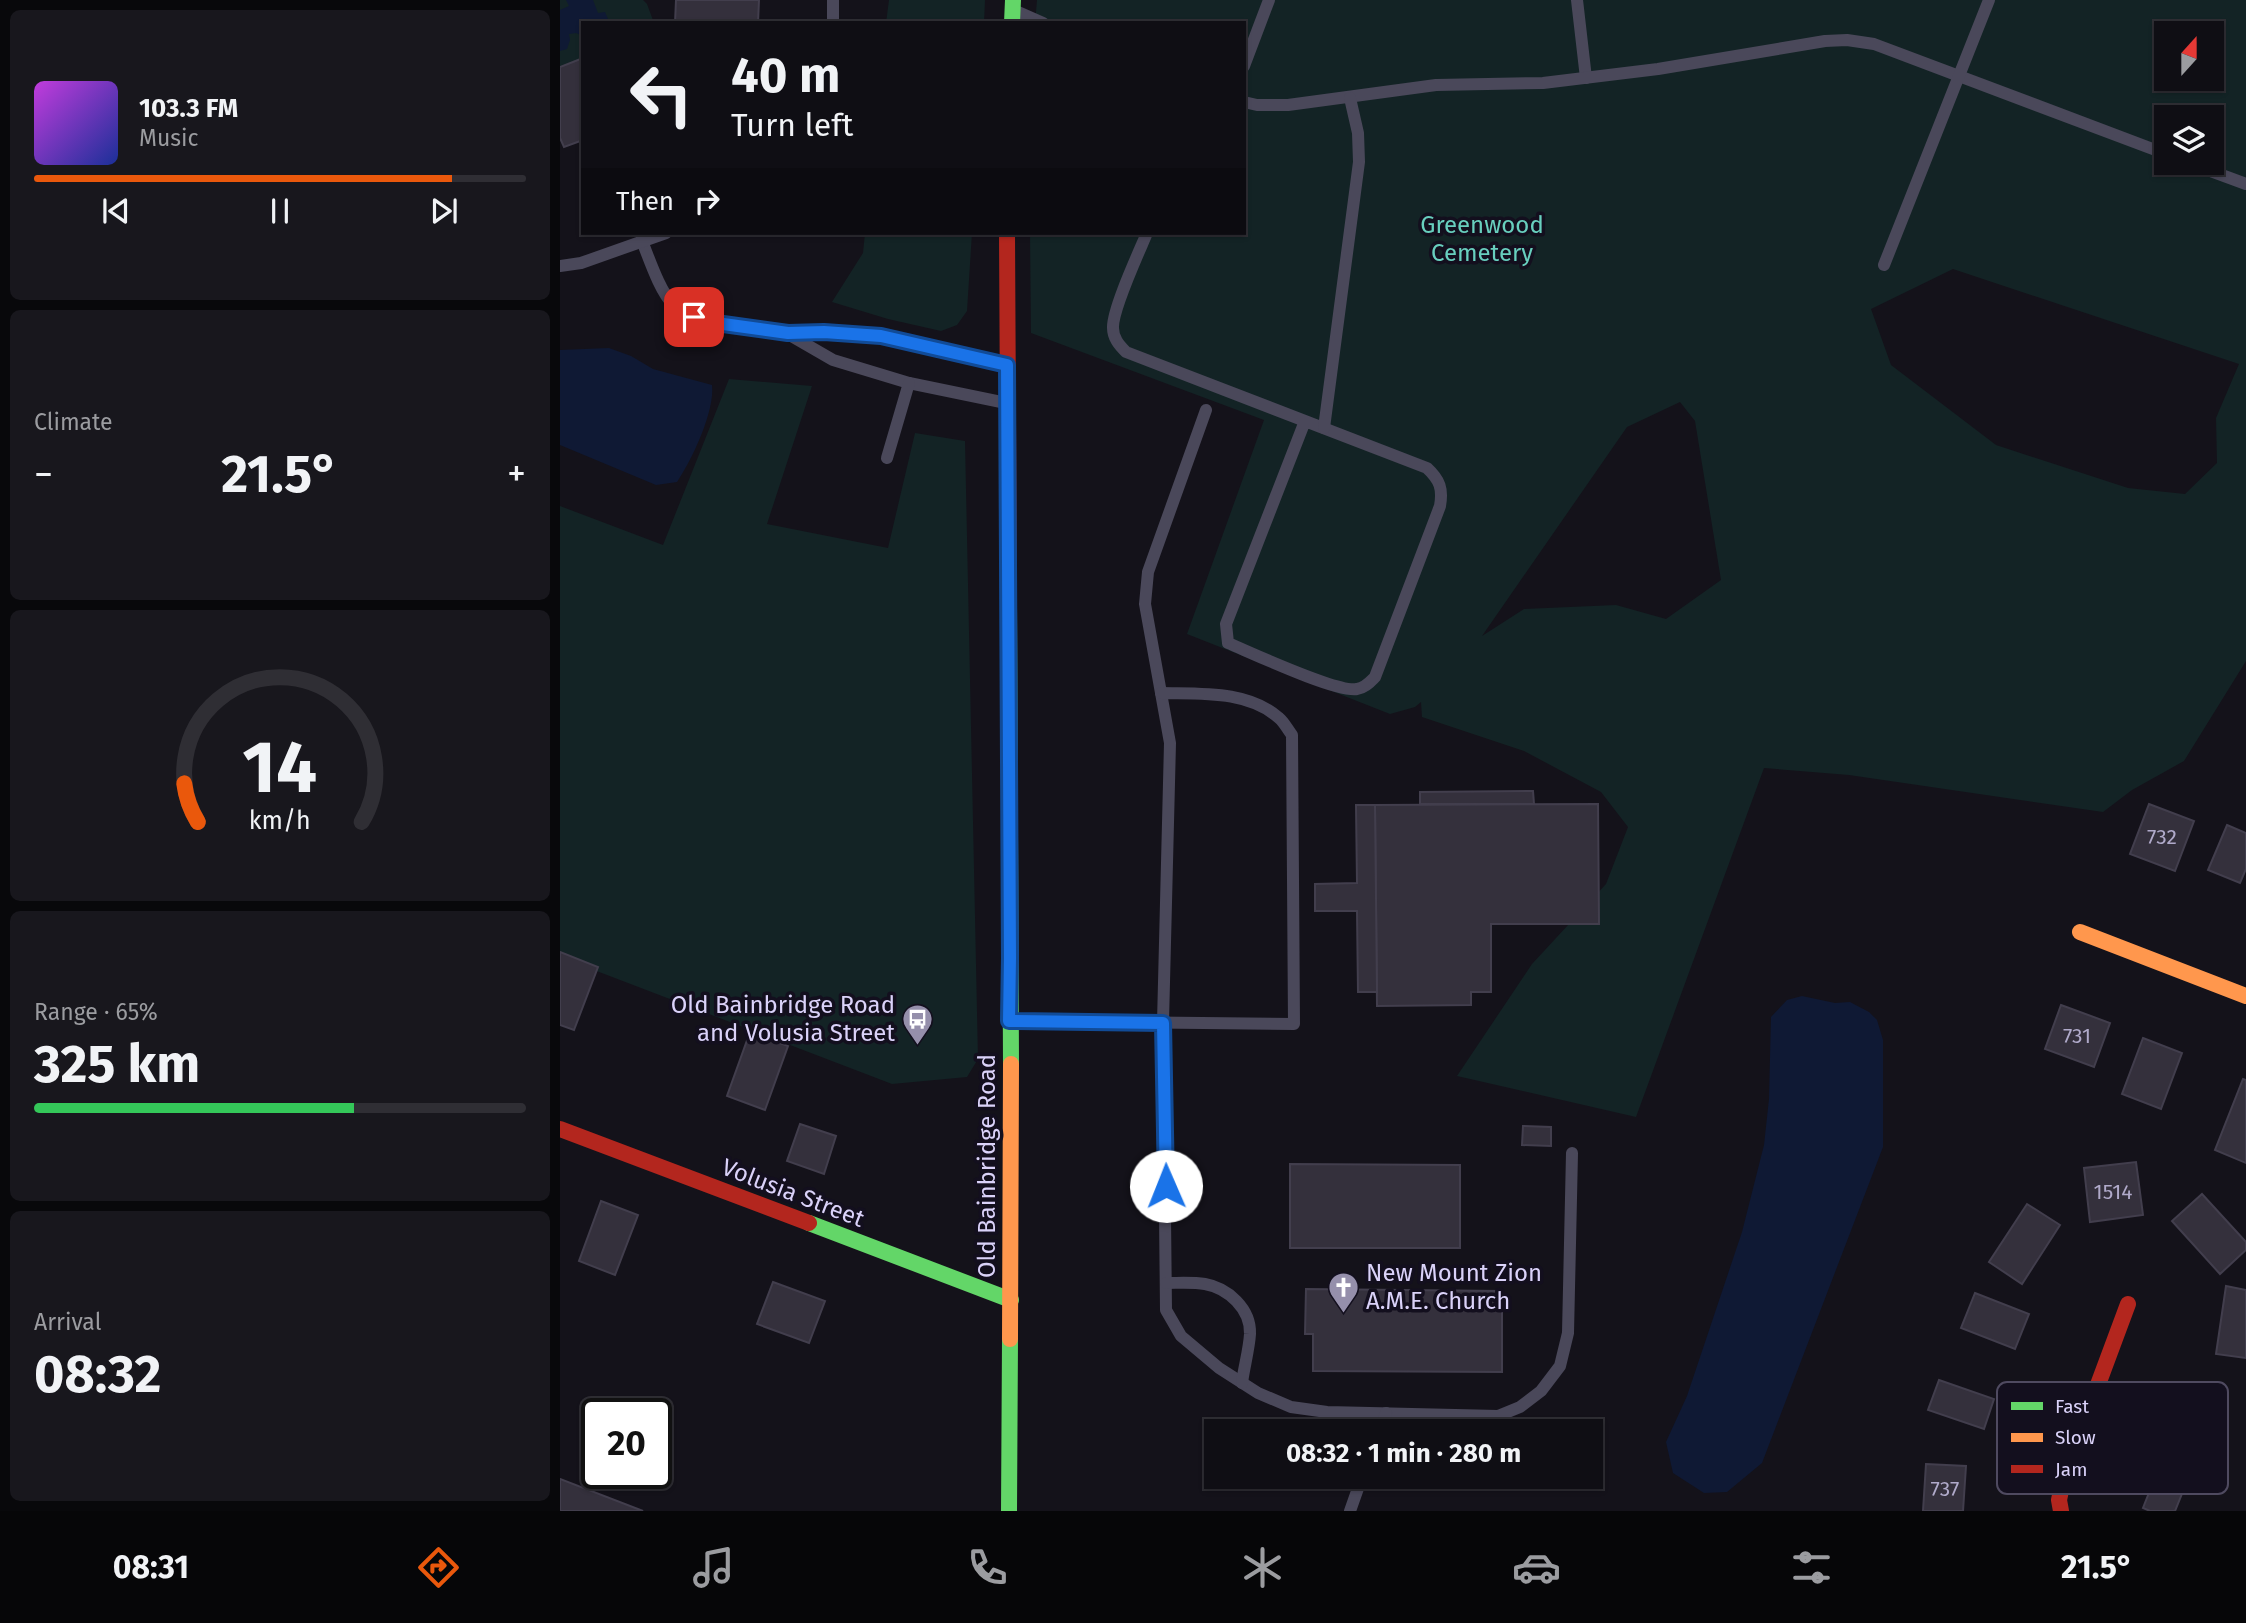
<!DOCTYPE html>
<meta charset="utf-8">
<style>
body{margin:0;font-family:"Fira Sans",sans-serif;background:#18171d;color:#f1f3f6;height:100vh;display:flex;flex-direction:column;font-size:26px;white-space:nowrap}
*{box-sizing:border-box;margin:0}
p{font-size:23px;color:#9b9ca0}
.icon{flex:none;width:38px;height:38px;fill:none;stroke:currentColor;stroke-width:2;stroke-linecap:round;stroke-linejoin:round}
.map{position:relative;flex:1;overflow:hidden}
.drawer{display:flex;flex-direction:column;gap:10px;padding:10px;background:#08080b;width:560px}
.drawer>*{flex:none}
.hud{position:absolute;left:21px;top:21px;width:665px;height:214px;border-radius:0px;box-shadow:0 2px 5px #0004,0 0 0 2px #2f2e34;background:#0f0e14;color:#f1f3f6;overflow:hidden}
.needle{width:46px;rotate:21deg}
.controls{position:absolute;left:1594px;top:21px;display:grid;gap:14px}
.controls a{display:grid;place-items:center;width:70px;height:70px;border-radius:0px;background:#0f0e14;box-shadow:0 2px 5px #0004,0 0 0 2px #2f2e34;font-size:35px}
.speed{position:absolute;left:21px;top:1398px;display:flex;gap:14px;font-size:35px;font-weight:700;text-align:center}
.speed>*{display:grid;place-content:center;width:91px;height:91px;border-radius:50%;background:#0f0e14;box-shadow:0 2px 5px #0004,0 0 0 2px #2f2e34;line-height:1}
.speed .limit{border:4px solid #111;border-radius:10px;background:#fff;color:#111}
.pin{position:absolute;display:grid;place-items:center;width:60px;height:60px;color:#fff;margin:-30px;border-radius:14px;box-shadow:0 4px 10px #0006}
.me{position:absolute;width:77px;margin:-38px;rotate:359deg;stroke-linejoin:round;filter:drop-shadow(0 0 5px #0008)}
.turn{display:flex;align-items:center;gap:24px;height:147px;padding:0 35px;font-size:32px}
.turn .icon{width:91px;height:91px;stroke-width:2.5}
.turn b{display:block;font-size:49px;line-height:60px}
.then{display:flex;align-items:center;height:66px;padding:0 35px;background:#0003;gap:14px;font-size:26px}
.big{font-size:52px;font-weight:700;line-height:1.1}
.drawer .widget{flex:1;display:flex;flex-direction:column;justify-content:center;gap:10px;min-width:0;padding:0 24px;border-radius:10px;background:#18171d}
.drawer .dial{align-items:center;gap:0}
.dial svg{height:182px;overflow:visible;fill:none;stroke:#2f2e34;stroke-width:7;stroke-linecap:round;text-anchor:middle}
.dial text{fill:#f1f3f6;stroke:none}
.song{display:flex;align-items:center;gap:21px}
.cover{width:84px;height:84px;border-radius:10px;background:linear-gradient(135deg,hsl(290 70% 55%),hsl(230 70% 35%))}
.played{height:7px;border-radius:4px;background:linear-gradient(90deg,#ea580c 85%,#2f2e34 85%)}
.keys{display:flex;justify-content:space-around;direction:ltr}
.heat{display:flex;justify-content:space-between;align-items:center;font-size:38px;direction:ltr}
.charge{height:10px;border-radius:5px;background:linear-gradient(90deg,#34c759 65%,#2f2e34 0)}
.trip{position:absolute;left:644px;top:1419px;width:399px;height:70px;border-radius:0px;background:#0f0e14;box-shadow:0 2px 5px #0004,0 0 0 2px #2f2e34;font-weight:700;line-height:70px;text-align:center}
.dock{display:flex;height:112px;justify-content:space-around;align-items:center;background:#060608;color:#9b9ca0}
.dock .icon{width:49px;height:49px}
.dock .on{color:#ea580c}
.dock b{font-size:32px;color:#f1f3f6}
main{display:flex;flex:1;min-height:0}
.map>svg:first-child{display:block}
.green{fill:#132325;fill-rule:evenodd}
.water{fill:#0f1934}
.building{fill:#34303c;stroke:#423e4d;stroke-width:2}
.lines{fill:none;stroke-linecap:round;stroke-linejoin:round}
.lane{stroke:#4a485a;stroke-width:12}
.fast{stroke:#63d668;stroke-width:16}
.slow{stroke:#ff974d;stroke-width:16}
.jam{stroke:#b3261e;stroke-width:16}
.route-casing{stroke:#114b97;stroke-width:18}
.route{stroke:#1a73e8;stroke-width:12}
.labels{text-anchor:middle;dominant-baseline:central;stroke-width:7;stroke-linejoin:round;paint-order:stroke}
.number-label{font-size:21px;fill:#b0aaca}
.park-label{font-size:24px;fill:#68cfbe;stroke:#130f1e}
.poi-label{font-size:24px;fill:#dad2f9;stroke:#130f1e;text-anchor:end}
.street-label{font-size:24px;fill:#dad2f9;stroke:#130f1e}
.key{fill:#130f1e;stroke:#4f4a60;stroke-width:2}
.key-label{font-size:19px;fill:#dad2f9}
</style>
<main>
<section class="drawer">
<div class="widget">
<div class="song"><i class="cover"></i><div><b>103.3 FM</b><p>Music</p></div></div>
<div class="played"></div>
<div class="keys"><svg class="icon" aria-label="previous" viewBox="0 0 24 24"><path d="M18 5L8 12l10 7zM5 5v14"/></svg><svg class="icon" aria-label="pause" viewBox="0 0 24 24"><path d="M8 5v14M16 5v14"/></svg><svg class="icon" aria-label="next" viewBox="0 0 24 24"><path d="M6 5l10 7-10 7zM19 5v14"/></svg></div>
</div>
<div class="widget"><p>Climate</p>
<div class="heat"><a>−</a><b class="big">21.5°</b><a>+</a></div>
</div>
<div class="widget dial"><svg viewBox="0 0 100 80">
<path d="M14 69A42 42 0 1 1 86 69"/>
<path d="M14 69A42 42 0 0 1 8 52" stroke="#ea580c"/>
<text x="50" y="56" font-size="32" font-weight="700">14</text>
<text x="50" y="72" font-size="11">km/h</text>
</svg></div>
<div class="widget"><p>Range · 65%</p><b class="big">325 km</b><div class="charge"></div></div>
<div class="widget"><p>Arrival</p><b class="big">08:32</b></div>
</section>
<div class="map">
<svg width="1686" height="1511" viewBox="0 0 1686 1511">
<rect width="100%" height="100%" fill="#14121a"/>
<!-- green -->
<g class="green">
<path d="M0,0H83L87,4L94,23H23V66L0,75Z"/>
<path d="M329,0H425L424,23H326Z"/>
<path d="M477,0H1686V661L1624,761L1572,790L1543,812L1289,775L1204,768L1076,1117L897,1076L972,964L1046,884L1068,827L1041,792L964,751L862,717L861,702L855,707L830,714L627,634L704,420L471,333L470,233H684V23H475ZM1606,33H1652V79H1606ZM1606,117H1652V163H1606ZM1393,269L1679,364L1656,418L1657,463L1625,494L1568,488L1436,445L1331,365L1311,309ZM1120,402L1135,421L1161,580L1106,619L1056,605L964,609L922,636L1067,427Z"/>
<path d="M305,233H412L407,311L397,325L381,331L328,319L272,302L303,253Z"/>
<path d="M169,379L252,386L207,524L328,548L355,433L405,441L418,1059L407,1077L332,1084L0,957V506L103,545Z"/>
</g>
<!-- water -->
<g class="water">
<path d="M6,0H33L38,13L45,12L48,19L41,23H23V36L16,33L9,34L10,40L7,49L0,51V10L9,6Z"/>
<path d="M49,348L71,356L93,369L152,385C155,411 132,460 117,482L96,485L0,445V350Z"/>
<path d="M1242,996L1275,1003L1290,1002L1309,1012L1317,1020L1323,1040V1147L1202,1463L1167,1492L1144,1493L1113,1473L1106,1442L1127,1396L1182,1232L1204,1145L1209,1099L1211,1017L1227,1000Z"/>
</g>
<!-- building -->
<g class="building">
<path d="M116,0H199L198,23H115Z"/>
<path d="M23,58V140L4,147L0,138V67Z"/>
<path d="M973,791L974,804H860V792Z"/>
<path d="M1038,804L1039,924H931V992H911V1005L817,1006L815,805Z"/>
<path d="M1589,804L1634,821L1615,871L1570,854Z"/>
<path d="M796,805H815L817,992H798L797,911H755V884L797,883Z"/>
<path d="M1667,825L1686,833V869L1680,883L1648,870Z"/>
<path d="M0,952L38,967L14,1030L0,1025Z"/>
<path d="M1501,1005L1550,1023L1534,1067L1485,1049Z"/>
<path d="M190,1032L228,1046L205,1110L167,1096Z"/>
<path d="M1583,1038L1622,1053L1601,1109L1562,1094Z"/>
<path d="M1683,1079L1686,1080V1163L1655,1150Z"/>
<path d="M240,1124L276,1136L264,1174L227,1161Z"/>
<path d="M963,1126L991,1127V1146L962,1145Z"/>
<path d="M1576,1162L1583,1215L1530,1222L1524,1168Z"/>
<path d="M730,1164L900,1165V1248H730Z"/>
<path d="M1642,1194L1686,1242V1250L1660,1274L1612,1221Z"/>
<path d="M41,1201L78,1215L55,1275L19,1261Z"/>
<path d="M1467,1204L1500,1225L1462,1284L1429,1262Z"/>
<path d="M213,1282L265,1301L249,1343L197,1324Z"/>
<path d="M1666,1286L1686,1290V1358L1656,1354Z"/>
<path d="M746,1289L942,1291V1372L753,1371V1334H745Z"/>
<path d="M1415,1293L1469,1314L1455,1349L1401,1328Z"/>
<path d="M1379,1380L1434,1399L1424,1429L1368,1410Z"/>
<path d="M1607,1447L1636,1459L1615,1511H1590L1583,1508Z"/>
<path d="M1366,1464L1406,1466L1403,1511H1363Z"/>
<path d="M0,1479L83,1511H0Z"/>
</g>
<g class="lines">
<!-- lane -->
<g class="lane">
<path d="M1017,0L1026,78"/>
<path d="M458,12L483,23"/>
<path d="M273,23V0"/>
<path d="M684,66L709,0"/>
<path d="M684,102L697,105H728L876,85L983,83L1098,69L1265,41L1287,40L1314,44L1606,154"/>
<path d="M1629,163L1686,184"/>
<path d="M587,233C579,252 552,310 553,328C553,338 559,345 566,352L867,468C880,480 883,489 880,506L815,677C810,682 805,688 797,689C777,693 692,653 668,643L666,624L745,421"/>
<path d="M82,241C89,258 100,292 113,304C151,341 271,328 322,336C363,343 403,355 443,364"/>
<path d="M1324,265L1429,0"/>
<path d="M0,266L21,263L106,233"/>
<path d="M228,334L273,360L349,383L446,403"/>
<path d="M646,410L588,572L585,604L610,743L603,1022L606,1310L621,1336L659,1368L698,1393L731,1407L767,1412L938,1416L960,1407L981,1391L1000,1366L1008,1333L1012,1153"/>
<path d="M764,428L799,162L798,133L790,98"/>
<path d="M327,458L349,383"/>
<path d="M454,1021L734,1024L732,735C728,730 724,722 719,718C688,690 639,694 601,693"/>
<path d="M606,1283C619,1283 633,1282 645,1284C668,1288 691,1309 690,1334C689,1350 684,1367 682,1383"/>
<path d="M819,1432L826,1413"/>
<path d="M790,1511L802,1477"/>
</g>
<!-- fast -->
<g class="fast">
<path d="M452,23L453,0"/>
<path d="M449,605L451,1064"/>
<path d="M249,1223L451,1300"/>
<path d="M449,1511L450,1339"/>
</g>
<!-- slow -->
<g class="slow">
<path d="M1520,932L1686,996"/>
<path d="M450,1339L451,1064"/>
</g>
<!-- jam -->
<g class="jam">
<path d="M447,233L449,605"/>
<path d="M0,1129L249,1223"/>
<path d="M1501,1511L1499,1500L1504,1476L1568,1304"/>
</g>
</g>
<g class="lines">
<defs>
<path id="route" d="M134,317L156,323L228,333L264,332L321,336L447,365L450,958L449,1021L603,1023L606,1186"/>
</defs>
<!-- route casing -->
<use href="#route" class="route-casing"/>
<!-- route -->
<use href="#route" class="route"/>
</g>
<!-- icons -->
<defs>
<symbol id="bus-pin" viewBox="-11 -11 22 30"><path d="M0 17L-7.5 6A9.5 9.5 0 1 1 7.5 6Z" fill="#958fab" stroke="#130f1e"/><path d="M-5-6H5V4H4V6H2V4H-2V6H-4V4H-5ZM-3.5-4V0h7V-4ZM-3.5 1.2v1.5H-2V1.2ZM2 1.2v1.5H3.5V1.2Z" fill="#fff"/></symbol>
<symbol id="church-pin" viewBox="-11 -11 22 30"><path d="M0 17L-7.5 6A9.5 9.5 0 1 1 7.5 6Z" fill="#958fab" stroke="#130f1e"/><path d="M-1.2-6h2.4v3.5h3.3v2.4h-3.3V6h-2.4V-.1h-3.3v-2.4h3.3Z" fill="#fff"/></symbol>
</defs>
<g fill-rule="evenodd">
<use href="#bus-pin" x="340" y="1002" width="35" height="47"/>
<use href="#church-pin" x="766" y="1270" width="35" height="47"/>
</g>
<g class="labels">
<!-- number labels -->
<g class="number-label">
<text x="1602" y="837">732</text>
<text x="1517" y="1036">731</text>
<text x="1553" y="1192">1514</text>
<text x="1385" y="1489">737</text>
</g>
<!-- park labels -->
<g class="park-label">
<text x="922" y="225">Greenwood<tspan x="922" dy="28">Cemetery</tspan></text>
</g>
<!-- poi labels -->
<g class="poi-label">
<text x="335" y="1005">Old Bainbridge Road<tspan x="335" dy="28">and Volusia Street</tspan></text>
<text x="806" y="1273" text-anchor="start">New Mount Zion<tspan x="806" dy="28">A.M.E. Church</tspan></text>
</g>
<!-- street labels -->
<g class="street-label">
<text transform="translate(427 1166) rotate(-90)">Old Bainbridge Road</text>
<text transform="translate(233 1193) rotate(21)">Volusia Street</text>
</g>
</g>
<!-- legend -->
<rect x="1437" y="1382" width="231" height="112" rx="10" class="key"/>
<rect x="1451" y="1402" width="32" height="8" fill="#63d668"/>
<rect x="1451" y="1433" width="32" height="9" fill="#ff974d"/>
<rect x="1451" y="1465" width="32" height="8" fill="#b3261e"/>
<g class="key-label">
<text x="1495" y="1413">Fast</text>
<text x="1495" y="1444">Slow</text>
<text x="1495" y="1476">Jam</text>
</g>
</svg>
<div class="controls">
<a><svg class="needle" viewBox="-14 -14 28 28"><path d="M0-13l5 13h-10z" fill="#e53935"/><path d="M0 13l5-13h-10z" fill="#9b9ca0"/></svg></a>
<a><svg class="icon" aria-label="layers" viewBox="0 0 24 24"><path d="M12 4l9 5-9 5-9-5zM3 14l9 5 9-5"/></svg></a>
</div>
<div class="speed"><div class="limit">20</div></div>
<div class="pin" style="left:134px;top:317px;background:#d93025"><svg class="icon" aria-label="arrive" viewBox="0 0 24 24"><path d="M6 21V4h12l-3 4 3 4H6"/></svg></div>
<svg class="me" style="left:606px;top:1186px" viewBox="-20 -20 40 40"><circle r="19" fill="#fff"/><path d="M0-13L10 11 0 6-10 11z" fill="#1a73e8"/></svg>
<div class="trip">08:32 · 1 min · 280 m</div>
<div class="hud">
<div class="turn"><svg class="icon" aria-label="left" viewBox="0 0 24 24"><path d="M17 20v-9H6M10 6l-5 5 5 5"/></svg><div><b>40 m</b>Turn left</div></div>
<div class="then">Then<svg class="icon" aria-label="right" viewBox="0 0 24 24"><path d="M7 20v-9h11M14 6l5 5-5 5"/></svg></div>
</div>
</div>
</main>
<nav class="dock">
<b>08:31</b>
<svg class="icon on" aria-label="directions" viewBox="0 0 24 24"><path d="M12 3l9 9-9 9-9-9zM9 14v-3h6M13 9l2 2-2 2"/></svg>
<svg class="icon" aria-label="music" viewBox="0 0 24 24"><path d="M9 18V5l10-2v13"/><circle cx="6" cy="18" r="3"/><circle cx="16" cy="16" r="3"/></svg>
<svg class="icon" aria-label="phone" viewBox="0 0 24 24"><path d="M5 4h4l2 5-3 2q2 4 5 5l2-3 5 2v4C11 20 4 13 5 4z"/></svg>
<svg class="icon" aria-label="climate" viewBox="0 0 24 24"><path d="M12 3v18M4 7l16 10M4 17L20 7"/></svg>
<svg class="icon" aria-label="car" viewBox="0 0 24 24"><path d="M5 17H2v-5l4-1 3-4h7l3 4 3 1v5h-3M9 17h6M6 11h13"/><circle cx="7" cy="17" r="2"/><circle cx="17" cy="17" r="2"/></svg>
<svg class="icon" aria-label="filters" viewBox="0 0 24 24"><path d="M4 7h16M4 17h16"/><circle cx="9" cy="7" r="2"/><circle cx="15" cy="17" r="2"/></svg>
<b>21.5°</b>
</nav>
